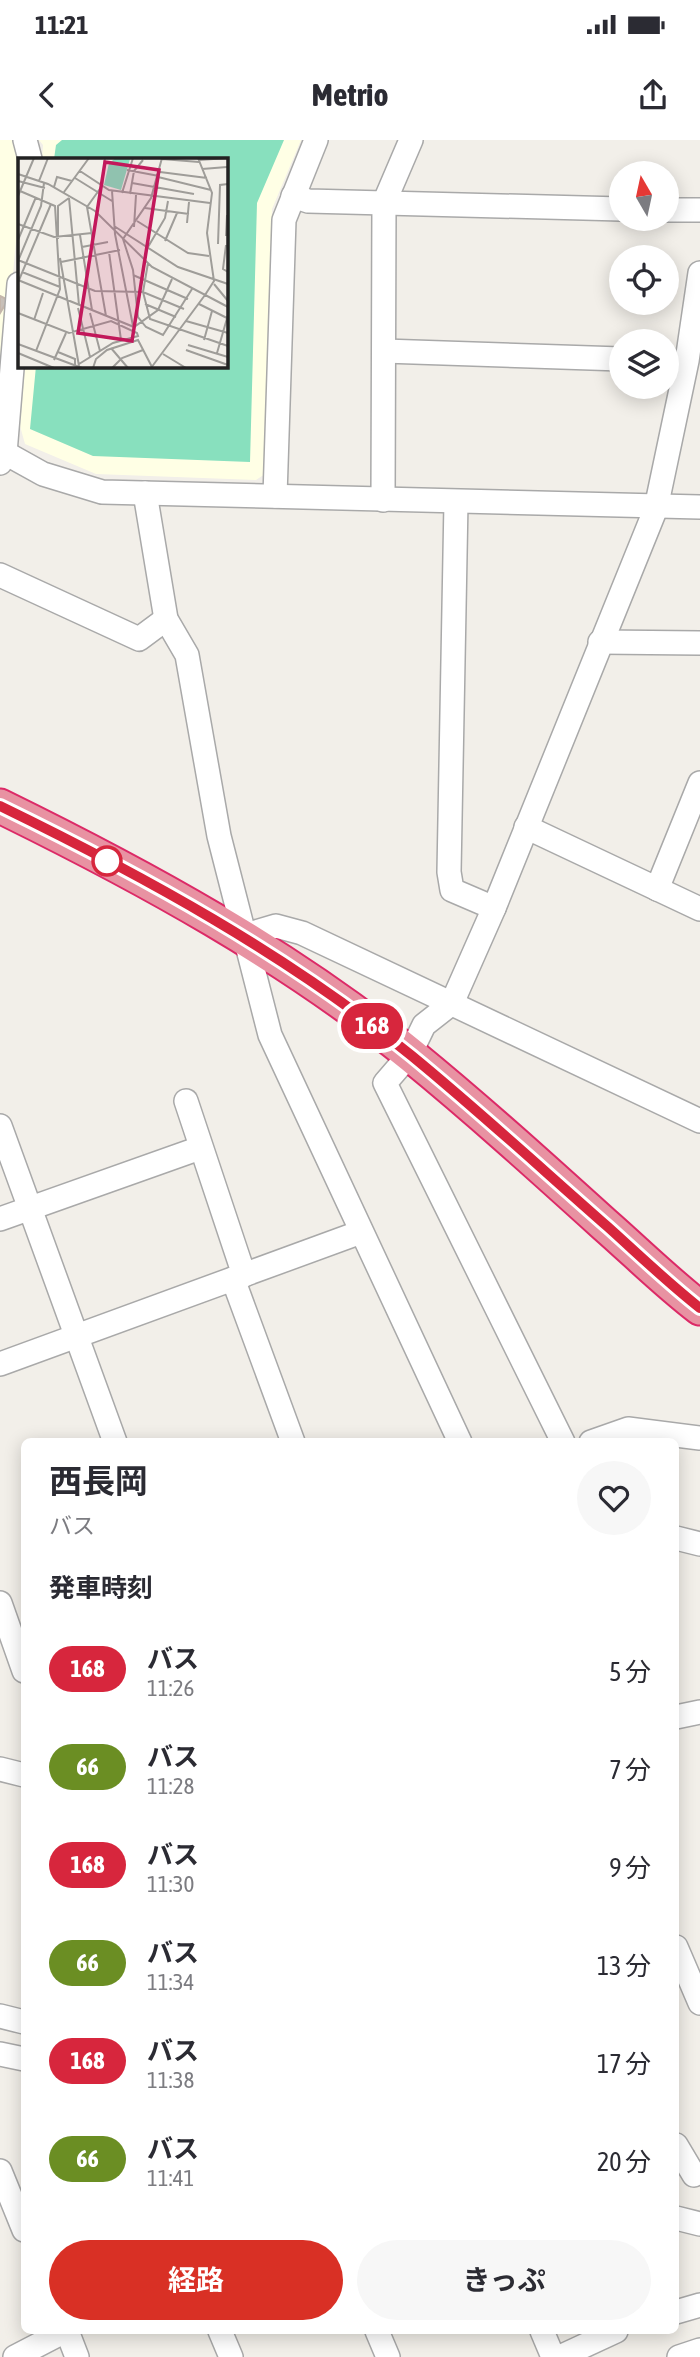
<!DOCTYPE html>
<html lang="ja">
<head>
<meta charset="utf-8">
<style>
	:root { --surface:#fff; --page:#f7f7f7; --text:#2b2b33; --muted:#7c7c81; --accent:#d93025 }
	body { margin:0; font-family:"Asap Condensed","Noto Sans JP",sans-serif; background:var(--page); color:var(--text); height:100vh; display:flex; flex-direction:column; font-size:26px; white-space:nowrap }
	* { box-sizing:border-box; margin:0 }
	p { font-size:23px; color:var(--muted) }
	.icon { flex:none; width:38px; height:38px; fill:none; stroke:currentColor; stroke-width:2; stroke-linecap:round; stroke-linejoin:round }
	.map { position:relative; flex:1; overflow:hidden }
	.drawer { position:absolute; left:21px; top:1298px; width:658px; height:896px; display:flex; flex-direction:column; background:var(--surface); border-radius:10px; box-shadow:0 4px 18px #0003 }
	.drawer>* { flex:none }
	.badge { padding:0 14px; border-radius:23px; font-size:24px; line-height:46px }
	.needle { width:46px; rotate:351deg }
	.fabs { position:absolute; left:609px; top:21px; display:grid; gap:14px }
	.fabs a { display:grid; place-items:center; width:70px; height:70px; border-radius:50%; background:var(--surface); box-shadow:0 4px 18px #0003; font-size:35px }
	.map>.badge { position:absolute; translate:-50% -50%; box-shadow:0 0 0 4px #fff }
	h2 { padding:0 28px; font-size:26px; line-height:63px }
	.round { display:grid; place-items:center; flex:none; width:74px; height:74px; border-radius:37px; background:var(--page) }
	.overview { display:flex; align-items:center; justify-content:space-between; height:119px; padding:0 28px }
	h1 { font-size:33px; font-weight:700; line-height:52px }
	.button { display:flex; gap:14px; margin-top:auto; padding:14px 28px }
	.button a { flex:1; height:80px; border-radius:42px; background:var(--accent); color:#fff; font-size:28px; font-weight:700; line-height:80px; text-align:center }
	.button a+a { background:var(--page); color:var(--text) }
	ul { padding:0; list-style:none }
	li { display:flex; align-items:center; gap:21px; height:98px; padding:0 28px }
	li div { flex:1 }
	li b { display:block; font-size:26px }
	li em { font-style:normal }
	li .badge { min-width:77px; font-weight:700; text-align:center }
	.status { display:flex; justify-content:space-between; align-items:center; height:49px; padding:0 35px; background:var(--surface); direction:ltr }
	.status svg { height:19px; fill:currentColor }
	header { display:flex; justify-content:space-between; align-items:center; height:91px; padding:0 28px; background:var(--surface); font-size:32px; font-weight:700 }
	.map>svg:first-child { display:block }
	.education { fill:#ffffe5 }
	.pitch { fill:#88e0be }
	.building { fill:#c7bfb8; stroke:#c4b6ab; stroke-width:2 }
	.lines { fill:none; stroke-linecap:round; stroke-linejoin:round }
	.minor-casing { stroke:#a9a9a9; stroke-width:26 }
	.highway-casing { stroke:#dc2a67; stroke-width:37 }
	.minor { stroke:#fff; stroke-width:23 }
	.highway { stroke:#e892a2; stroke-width:33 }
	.line-casing { stroke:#fff; stroke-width:16 }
	.line { stroke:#d7263d; stroke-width:10 }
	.stop-dot { fill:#fff; stroke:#d7263d; stroke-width:3.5 }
	.inset-road { fill:none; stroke:#9f9d99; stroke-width:2 }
	.view { fill:#c2185b; fill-opacity:0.15; stroke:#c2185b; stroke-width:3.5 }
	.inset-edge { fill:none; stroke:#222; stroke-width:3.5 }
</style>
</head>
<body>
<div class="status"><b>11:21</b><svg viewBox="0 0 49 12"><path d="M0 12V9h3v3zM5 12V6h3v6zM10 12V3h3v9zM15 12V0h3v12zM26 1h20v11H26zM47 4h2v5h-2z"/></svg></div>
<header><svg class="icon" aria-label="back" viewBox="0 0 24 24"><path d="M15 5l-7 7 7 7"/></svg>Metrio<svg class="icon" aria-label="share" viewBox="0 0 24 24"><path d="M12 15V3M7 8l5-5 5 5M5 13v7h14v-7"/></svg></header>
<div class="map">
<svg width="700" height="2217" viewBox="0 0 700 2217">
	<rect width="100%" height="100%" fill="#f2efe9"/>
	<g class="education">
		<path d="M0,0H13L19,9V68L0,275Z"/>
		<path d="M39,0H301L272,69L265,334L256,340L96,334L25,304L20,286L25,226H226V19H42L43,5Z"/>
	</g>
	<path class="pitch" d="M62,0H284L257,63L250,322L93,316L30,289L36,226H226V19H54L56,5Z"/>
	<path class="building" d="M0,156L8,160L0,173Z"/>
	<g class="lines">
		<defs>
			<g id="minor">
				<path d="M25,0L30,19"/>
				<path d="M293,56L308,61L621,69"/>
				<path d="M667,70H700"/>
				<path d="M384,211L621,219"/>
				<path d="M0,310L43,334L102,352L700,367"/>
				<path d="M0,323L5,313L19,144"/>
				<path d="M145,353L166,479L187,515L219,696L270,895L460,1302"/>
				<path d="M275,356L284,80L316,0"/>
				<path d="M383,360L384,63L411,0"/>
				<path d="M456,362L449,732L452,750L494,768"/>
				<path d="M0,435L139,499L166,479"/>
				<path d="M600,502L700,503"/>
				<path d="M526,687L700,769"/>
				<path d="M657,749L700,643"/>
				<path d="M242,796L276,786L302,793L700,981"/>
				<path d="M186,961L244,1135"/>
				<path d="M0,986L115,1302"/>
				<path d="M0,1079L200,1008"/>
				<path d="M233,1139L293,1302"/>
				<path d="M0,1224L361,1092"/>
				<path d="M563,1302L385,943L410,914L424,885L452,863L494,768L656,368L687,221L700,133"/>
				<path d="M591,1302L628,1289L700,1298"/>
				<path d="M676,1398L700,1404"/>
				<path d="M0,1463L24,1531"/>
				<path d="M676,1577L700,1572"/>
				<path d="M0,1629L24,1635"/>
				<path d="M676,1807L700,1863"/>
				<path d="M0,1876L24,1882"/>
				<path d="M0,1914L24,1919"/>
				<path d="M676,2005L694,2035"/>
				<path d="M0,2031L24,2090"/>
				<path d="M676,2078L700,2084"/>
				<path d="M676,2172L700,2165"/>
				<path d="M67,2191L77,2217"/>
				<path d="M220,2191L231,2217"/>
				<path d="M377,2191L388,2217"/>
				<path d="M542,2191L553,2217"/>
				<path d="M15,2217L65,2191"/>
				<path d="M560,2217L616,2191"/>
				<path d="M679,2217L700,2210"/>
			</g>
			<path id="highway" d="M0,666C143,736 288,815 412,916C478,970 541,1027 604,1084C636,1112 666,1142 700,1168"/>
		</defs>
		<use href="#minor" class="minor-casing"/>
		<use href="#highway" class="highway-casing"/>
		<use href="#minor" class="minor"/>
		<use href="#highway" class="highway"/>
	</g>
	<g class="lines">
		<defs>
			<path id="line" d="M0,666C144,736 288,815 412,916C479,971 543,1030 608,1087C638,1114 668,1143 700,1168"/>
		</defs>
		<use href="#line" class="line-casing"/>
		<use href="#line" class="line"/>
	</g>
	<circle class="stop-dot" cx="107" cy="721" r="14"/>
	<g transform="translate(18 18)">
		<rect width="210" height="210" fill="#f2efe9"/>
		<path d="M98,0L112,1L103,32L86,27L91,5Z" fill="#88e0be"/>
		<path class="inset-road" d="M87,0L84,28L69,49L88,158M144,0L133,40L105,81L115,112L120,159L128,169L145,177L174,131M180,0L194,35L189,75L196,123L187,137M144,1L181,4M181,2L210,0M184,11L209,9M109,12L141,18M62,13L91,32L192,45M142,14L189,20M0,16L30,26L77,53L134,109L210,149M140,19L193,32M57,20L94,43M0,23L27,30M21,23L30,0M114,25L176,36M36,29L39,19L54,23M2,33L37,48L42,131L18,193M94,33L97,76L115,168M46,34L71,0M104,35L115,0M112,36L116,13L125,2M0,38L16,0M51,40L61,147M127,50L171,56M119,63L170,95L191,98M169,65L171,44M0,66L36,79L74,75M96,68L160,109L210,126M116,69L118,37M62,77L74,152M208,78L209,57M40,81V48L51,40M0,82L18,39M147,83L159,55M200,86L202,27L210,26M208,87L205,111L210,114M64,89L90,84M130,89L147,60L150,43M91,94L103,182M42,100L61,208M0,102L77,133L125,134L166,151M0,103L23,48L26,25M43,104L102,92M130,105L125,134L132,161L210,188M4,114L42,129M115,117L170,141M0,122L116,169L140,152L154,121M1,122L33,46M196,126L210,143M127,146L158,159M181,146L209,160M60,150L72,199M0,155L51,175L93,163L119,175L120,178L95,185L61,206M72,155L82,193M16,162L25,135M168,163L210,175M186,182L194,153M0,186L64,210M170,187L210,199M93,190L110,210M168,192L210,207M40,194L57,201V208M0,195L36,210M199,195L210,157M145,196L168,210M36,202L48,175M75,210L78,201L89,192L120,182L134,209M94,210L104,200L125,192M133,210L187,137"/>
		<path class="view" d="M87,4L141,12L114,183L60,175Z"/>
		<rect width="210" height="210" class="inset-edge"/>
	</g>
</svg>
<div class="fabs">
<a><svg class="needle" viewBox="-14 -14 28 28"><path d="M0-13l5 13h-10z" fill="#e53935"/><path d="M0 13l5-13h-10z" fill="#7c7c81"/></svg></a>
<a><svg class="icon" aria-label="locate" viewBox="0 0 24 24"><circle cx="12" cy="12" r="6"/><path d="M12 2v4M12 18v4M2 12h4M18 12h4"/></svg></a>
<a><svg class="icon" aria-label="layers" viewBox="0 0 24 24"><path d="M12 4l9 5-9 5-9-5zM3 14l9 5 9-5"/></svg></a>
</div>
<b class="badge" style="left:372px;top:886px;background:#d7263d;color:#fff">168</b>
<section class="drawer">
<div class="overview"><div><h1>西長岡</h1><p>バス</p></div><a class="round"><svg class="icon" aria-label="heart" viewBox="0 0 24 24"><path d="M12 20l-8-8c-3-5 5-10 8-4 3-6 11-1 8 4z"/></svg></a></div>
<h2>発車時刻</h2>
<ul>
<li><span class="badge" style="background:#d7263d;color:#fff">168</span><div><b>バス</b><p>11:26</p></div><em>5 分</em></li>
<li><span class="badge" style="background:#6b8e23;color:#fff">66</span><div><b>バス</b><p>11:28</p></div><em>7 分</em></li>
<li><span class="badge" style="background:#d7263d;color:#fff">168</span><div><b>バス</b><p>11:30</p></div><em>9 分</em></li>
<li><span class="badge" style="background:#6b8e23;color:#fff">66</span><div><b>バス</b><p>11:34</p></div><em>13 分</em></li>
<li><span class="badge" style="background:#d7263d;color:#fff">168</span><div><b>バス</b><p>11:38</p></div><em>17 分</em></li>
<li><span class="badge" style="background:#6b8e23;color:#fff">66</span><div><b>バス</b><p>11:41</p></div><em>20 分</em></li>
</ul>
<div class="button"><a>経路</a><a>きっぷ</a></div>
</section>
</div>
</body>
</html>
